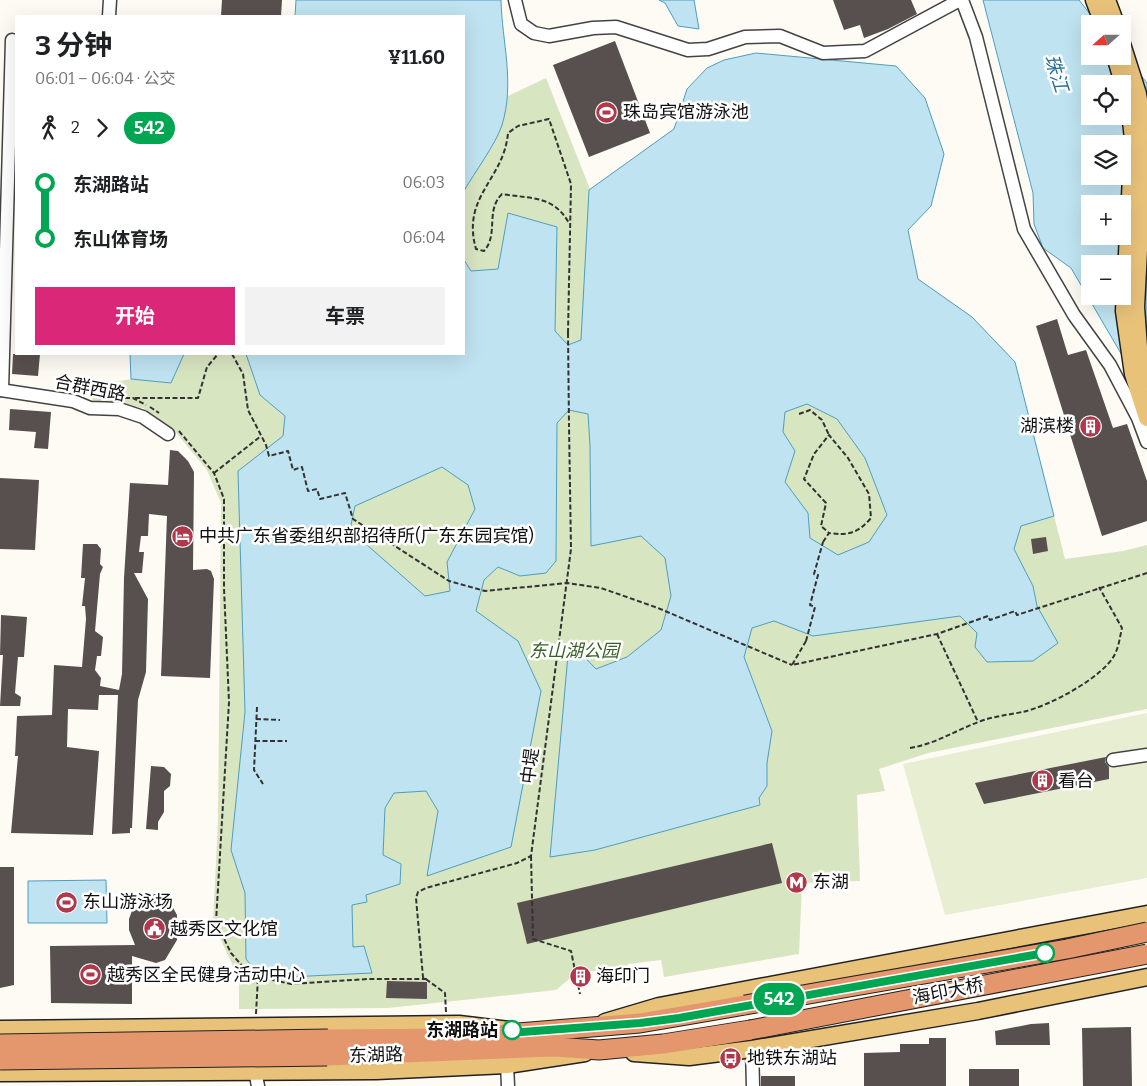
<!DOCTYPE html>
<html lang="zh">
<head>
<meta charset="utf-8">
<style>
	:root { --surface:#fff; --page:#f2f2f2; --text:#202124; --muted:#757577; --accent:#db2777 }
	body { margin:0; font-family:Bitter,"Noto Sans SC",serif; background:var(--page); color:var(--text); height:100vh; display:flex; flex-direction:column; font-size:19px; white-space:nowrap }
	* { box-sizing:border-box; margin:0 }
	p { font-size:16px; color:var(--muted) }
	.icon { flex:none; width:28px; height:28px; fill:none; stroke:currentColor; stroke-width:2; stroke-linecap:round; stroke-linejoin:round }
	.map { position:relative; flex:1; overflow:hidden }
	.panel { position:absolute; left:15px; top:15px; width:450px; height:340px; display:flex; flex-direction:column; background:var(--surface); border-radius:0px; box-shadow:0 5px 20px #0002 }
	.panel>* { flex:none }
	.badge { padding:0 10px; border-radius:16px; font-size:18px; line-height:32px }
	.needle { width:32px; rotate:249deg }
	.fabs { position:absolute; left:1081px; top:15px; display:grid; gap:10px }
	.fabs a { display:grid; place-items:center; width:50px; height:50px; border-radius:0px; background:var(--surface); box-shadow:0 5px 20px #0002; font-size:25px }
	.map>.badge { position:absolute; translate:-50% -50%; box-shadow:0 0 0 2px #fff }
	.legs { display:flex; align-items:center; gap:8px; height:55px; padding:0 20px; font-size:16px }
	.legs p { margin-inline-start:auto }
	.overview { display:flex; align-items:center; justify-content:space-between; height:85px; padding:0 20px }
	h1 { font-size:28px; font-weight:700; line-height:38px }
	.cta { display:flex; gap:10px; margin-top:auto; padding:10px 20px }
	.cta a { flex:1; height:58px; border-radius:0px; background:var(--accent); color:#fff; font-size:20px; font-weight:700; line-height:58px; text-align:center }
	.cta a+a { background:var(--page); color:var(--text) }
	ul { padding:0 20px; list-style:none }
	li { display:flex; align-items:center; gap:18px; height:55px; font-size:19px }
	li i { display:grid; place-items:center; width:8px; height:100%; margin:0 6px; background:currentColor }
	li i::after { content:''; width:12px; height:12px; margin:-6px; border:4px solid; border-radius:50%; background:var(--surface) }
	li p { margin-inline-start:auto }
	li:first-child i { background:linear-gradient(#0000 50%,currentColor 0) }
	li:last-child i { background:linear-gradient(currentColor 50%,#0000 0) }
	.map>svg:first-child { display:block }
	.green { fill:#d8e5c1 }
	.pitch { fill:#e7eed2 }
	.water { fill:#bfe3f0; stroke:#4e9ebe; fill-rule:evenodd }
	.building { fill:#58504e }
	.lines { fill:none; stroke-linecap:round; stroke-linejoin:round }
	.minor-casing { stroke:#434343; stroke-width:15 }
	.major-casing { stroke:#212121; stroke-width:19 }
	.highway-casing { stroke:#212121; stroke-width:21 }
	.path { stroke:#323232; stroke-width:2; stroke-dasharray:5 2.5; stroke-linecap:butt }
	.minor { stroke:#fff; stroke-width:12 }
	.major { stroke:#e9c27a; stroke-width:16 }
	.highway { stroke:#e4966d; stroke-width:19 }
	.highway-bridge-casing { stroke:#212121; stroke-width:21; stroke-linecap:butt }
	.path-bridge { stroke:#323232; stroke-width:2; stroke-dasharray:5 2.5; stroke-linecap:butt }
	.highway-bridge { stroke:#e4966d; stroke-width:19 }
	.line-1-casing { stroke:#fff; stroke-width:11 }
	.line-1 { stroke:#00a651; stroke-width:8 }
	.stop-1-dot { fill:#fff; stroke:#00a651; stroke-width:2.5 }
	.labels { text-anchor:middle; stroke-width:5; stroke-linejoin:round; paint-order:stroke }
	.poi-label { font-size:18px; fill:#101010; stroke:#fff; text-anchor:start }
	.street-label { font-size:18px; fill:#101010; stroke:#fff }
	.park-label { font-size:18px; font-style:italic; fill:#396127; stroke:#fff }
	.stop-label { font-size:18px; font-weight:bold; fill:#101010; stroke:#fff; text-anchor:end }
	.water-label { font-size:19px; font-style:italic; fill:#277095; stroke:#fff }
</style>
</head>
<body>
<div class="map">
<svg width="1147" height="1086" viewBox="0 0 1147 1086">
	<rect width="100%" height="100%" fill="#fefbf5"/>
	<path class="green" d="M546,78L590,189L674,129L687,89L925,98L944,154L931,206L908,230L918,279L972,317L1015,362L1065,559L1123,551L1147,545V709L928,753L879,769L885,791L857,795L860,881L802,883L799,954L664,977L661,960L628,964V980L600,983L596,971H579L556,990L388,1008L239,1009V979L213,923L218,821L221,503L207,470L173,429L143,408L92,404L93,386L131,379L130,354H464V113L508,96Z"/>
	<path class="pitch" d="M1147,713V878L945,915L903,764Z"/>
	<g class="water">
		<path d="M296,0H501C502,42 515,83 502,125C496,144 474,173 464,191V16H295Z"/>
		<path d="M659,0H694L699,29L678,26L665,3Z"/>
		<path d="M983,0H1079L1098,24H1090V56H1122L1123,53L1147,83V398L1071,268L1043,248L1034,224L1033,193ZM1090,84H1122V116H1090ZM1090,144H1122V176H1090ZM1090,204H1122V236H1090ZM1090,264H1122V296H1090Z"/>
		<path d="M756,53L896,66L925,98L944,154L931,206L908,230L918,279L972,317L1015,362L1054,516L1021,526L1014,549L1033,586L1037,606L1058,643L1033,661L987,662L975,647L977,633L960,616L813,636L774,621L752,628L744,657L772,731L767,763V786L759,798L760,805L595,850L550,857L568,655L574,646L596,669L627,657L661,630L671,596L665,558L641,536L591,546L590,445L588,414L569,410L557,423L556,561L546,573L520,576L498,567L484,580L476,611L518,641L541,691L511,847L427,876L438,811L426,791L394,793L385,808L383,855L401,864L400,884L366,895L367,902L352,905L353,947L364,946L372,973L289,977L254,969L246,959L245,893L231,850L245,712L238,471L283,436L285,416L260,395L246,354H464V260L471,271L498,269L508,213L557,227L555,331L568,345L581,340L589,190L674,129L687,89L707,68L724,60ZM807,404L837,419L865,458L887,515L869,542L838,555L810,538L808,513L785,482L795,451L783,432L785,412ZM442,467L468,485L475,509L447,562L450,591L425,596L350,530L355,506Z"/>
		<path d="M130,354H184L171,383L131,379Z"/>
		<path d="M106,880L107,923H28V881Z"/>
	</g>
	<g class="building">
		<path d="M222,0H282L281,16H221Z"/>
		<path d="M833,0H911L917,14L888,29L864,38L860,25L844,30Z"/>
		<path d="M615,41L650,133L589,157L553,65Z"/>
		<path d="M1057,319L1068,355L1086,350L1113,428L1127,424L1147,481V521L1102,536L1036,326Z"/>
		<path d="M13,354H40L38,376L12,374Z"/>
		<path d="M10,409L51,412L48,449L34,448L36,432L9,430Z"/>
		<path d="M170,450L178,451L188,461L194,472L193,570L207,569L211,571L214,579L210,678L161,676L167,516L149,514L148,536H141L139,552H144L142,573H134L148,599L146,672L138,700L137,721L132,828H130V833L112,834L118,695H99L98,710L68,709L67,747L99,751L93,835L11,833L18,756H15L17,716L52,715L54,665L82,667L86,619L85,606H82L85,578H81L83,544H97L101,549L100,564L103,567L100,574L95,631L103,637L101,656H97L95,670L101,678L100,686L119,690L122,674L124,578L130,483L168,485Z"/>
		<path d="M0,478L39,480L35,550L0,549Z"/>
		<path d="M1046,537L1048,551L1033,554L1031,539Z"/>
		<path d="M1,615L27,617L24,657H18L15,693L21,697L20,706H0L3,655H0Z"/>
		<path d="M1106,757L1105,762L1109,767V779L984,804L975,783Z"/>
		<path d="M151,766L164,767L171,774L170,786L164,791V812L158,822V830L146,829Z"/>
		<path d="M772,843L782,883L527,944L517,903Z"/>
		<path d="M0,867H14V985L0,988Z"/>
		<path d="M149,893L164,896L171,904L177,915V940L165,960L156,963L132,956V1004L51,1003L50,946L135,945L129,930V919L133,908Z"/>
		<path d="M387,981L427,982V999L386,998Z"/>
		<path d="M1049,1023L1050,1045H996L995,1031L1031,1024Z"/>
		<path d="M1131,1027L1132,1086H1083L1082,1028Z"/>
		<path d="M929,1038H946V1086H864V1053L900,1052V1044H929Z"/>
		<rect x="969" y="1069" width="50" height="17"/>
		<rect x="761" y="1076" width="34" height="10"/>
	</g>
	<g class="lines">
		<defs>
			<g id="minor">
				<path d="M515,0L521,24L534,33L549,36L593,28L616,27L688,50L708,49L745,37L780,36L823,53L865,51L960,0"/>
				<path d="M962,0L976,37L1024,229L1074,315L1110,365L1138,418L1147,442"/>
				<path d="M109,16L110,0"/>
				<path d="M0,390L73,401L90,408L119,409L143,417L168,434"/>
				<path d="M2,390L12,40"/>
				<path d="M1113,760L1147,755"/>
				<path d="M752,1049L753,1086"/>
				<path d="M507,1065L508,1086"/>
				<path d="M255,1071L258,1086"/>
			</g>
			<g id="major">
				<path d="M1094,0L1103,24"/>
				<path d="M1107,0L1116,24"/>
				<path d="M1122,44L1138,94L1145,136L1136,307L1139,347L1147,383"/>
				<path d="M1115,56L1129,103L1133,139L1124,311L1133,374L1147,418"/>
				<path d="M605,1022L659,1006L1147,914"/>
				<path d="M0,1029L459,1024L510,1030"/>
				<path d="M634,1053L689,1057L752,1049L978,1011L1147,977"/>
				<path d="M0,1073L376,1071L507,1065L585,1053"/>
			</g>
			<g id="highway">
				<path d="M328,1039L458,1038L640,1023L745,1005"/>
				<path d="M327,1056L554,1047L599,1050L663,1044L750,1030"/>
			</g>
		</defs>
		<use href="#minor" class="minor-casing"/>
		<use href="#major" class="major-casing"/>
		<use href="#highway" class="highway-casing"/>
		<g class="path">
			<path d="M568,333L571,184L549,119L518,126L508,133C504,180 461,196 476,249L484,251C499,234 485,211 502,194C531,199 553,195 569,223"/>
			<path d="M232,354L243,374L248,410L266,445L269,456L288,451L293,470L302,467L308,491L317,489L320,499L345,493L353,519L449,581L485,591L567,583L601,588L658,608L792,665"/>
			<path d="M125,398H133L146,405"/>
			<path d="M135,398H198L207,367L218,354"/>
			<path d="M150,407L159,413"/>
			<path d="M799,414L810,410L822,420L829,435"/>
			<path d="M179,431L214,473L224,499V588L229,702L216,922L231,953L250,975L291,984L368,979H427"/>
			<path d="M214,473L261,436"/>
			<path d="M823,542L829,533C848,536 858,533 871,518L869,494L848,458L829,435L814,454L804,479L826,503L821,526L829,533"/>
			<path d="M937,634L978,722"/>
			<path d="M806,641L792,665L937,634L988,616L990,620L1015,611L1017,615L1147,573"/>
			<path d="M257,707L254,770L263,784"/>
			<path d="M256,719L280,720"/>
			<path d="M255,741H287"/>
			<path d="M910,748C938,743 956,730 981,721C995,716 1008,715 1022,712C1048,707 1104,677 1115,654C1119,646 1120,636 1122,628L1099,587"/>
			<path d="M531,856L533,939L571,951L580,994"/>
			<path d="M446,1012L445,993L423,977L416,898L418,892L426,888L517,863L531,856L571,549L569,425"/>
			<path d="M256,1014L258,977"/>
		</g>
		<use href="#minor" class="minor"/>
		<use href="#major" class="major"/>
		<use href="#highway" class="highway"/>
		<defs>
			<g id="highway-bridge">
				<path d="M745,1005L1067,949L1147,932"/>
				<path d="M750,1030L1147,954"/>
				<path d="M0,1044L328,1039"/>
				<path d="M0,1060L327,1056"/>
			</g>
		</defs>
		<use href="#highway-bridge" class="highway-bridge-casing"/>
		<g class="path-bridge">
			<path d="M568,333L569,425"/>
			<path d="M806,641L815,607L810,605L818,575L814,574L823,542"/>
		</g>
		<use href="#highway-bridge" class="highway-bridge"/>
	</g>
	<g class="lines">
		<defs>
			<path id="line-1" d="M512,1030L522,1032L640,1023L679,1018L1045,953"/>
		</defs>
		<use href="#line-1" class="line-1-casing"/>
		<use href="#line-1" class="line-1"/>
	</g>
	<defs>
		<symbol id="stadium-disc" viewBox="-11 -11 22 22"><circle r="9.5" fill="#b1374a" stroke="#fff"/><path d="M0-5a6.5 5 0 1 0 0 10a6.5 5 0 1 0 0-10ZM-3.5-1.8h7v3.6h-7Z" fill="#fff"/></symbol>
		<symbol id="building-disc" viewBox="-11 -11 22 22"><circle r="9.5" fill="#b1374a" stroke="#fff"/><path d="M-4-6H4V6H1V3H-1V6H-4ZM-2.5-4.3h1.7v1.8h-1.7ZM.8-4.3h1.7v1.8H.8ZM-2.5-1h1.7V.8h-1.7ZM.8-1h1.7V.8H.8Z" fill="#fff"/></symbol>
		<symbol id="hotel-disc" viewBox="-11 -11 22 22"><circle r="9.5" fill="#b1374a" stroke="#fff"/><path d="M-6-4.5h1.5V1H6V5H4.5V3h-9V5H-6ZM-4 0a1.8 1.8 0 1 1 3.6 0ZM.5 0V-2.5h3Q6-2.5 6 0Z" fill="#fff"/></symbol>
		<symbol id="metro-disc" viewBox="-11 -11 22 22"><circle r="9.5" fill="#b1374a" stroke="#fff"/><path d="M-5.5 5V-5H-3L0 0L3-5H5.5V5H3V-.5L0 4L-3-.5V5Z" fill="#fff"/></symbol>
		<symbol id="civic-disc" viewBox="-11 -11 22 22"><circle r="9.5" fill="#b1374a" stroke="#fff"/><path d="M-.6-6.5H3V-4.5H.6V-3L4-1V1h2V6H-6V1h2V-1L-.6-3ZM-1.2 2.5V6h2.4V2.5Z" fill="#fff"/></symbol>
		<symbol id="bus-disc" viewBox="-11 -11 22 22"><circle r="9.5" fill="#b1374a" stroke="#fff"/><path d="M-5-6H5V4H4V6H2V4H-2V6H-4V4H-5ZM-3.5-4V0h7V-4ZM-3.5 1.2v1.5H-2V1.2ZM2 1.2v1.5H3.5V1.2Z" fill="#fff"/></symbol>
	</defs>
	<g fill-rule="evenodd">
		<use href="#stadium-disc" x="594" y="100" width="25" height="25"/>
		<use href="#building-disc" x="1078" y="414" width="25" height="25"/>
		<use href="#hotel-disc" x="170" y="524" width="25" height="25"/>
		<use href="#building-disc" x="1030" y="768" width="25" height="25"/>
		<use href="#metro-disc" x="784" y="870" width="25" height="25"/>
		<use href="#stadium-disc" x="54" y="890" width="25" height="25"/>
		<use href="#civic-disc" x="142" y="916" width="25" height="25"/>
		<use href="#stadium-disc" x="78" y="962" width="25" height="25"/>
		<use href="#building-disc" x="568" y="964" width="25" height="25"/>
		<use href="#bus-disc" x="718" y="1046" width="25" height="25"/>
	</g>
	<g class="stop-1-dot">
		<circle cx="1045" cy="953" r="9"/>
		<circle cx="512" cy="1030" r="9"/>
	</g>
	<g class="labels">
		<g class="poi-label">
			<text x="623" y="118">珠岛宾馆游泳池</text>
			<text x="1074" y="432" text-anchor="end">湖滨楼</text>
			<text x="199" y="542">中共广东省委组织部招待所(广东东园宾馆)</text>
			<text x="1058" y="787">看台</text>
			<text x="813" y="888">东湖</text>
			<text x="83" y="908">东山游泳场</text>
			<text x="170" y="935">越秀区文化馆</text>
			<text x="107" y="981">越秀区全民健身活动中心</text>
			<text x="596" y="982">海印门</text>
			<text x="747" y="1064">地铁东湖站</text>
		</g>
		<g class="street-label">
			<text transform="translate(90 388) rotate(11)" y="6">合群西路</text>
			<text transform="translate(530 766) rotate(-83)" y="6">中堤</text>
			<text transform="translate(948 991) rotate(-11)" y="6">海印大桥</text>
			<text transform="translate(376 1055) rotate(-2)" y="6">东湖路</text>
		</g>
		<g class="park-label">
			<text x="574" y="657">东山湖公园</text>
		</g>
		<g class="stop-label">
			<text x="498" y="1036">东湖路站</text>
		</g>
		<g class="water-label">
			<text transform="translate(1057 73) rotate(72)" y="7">珠江</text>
		</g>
	</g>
</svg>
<div class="fabs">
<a><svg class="needle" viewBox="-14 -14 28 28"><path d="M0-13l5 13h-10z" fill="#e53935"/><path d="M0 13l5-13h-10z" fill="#757577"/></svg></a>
<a><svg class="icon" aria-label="locate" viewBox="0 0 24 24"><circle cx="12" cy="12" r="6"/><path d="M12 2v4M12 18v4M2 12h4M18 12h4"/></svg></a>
<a><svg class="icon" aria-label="layers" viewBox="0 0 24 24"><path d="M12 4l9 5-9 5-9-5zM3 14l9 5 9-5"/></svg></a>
<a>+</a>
<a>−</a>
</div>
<b class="badge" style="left:779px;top:999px;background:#00a651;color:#fff">542</b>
<section class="panel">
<div class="overview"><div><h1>3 分钟</h1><p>06:01 – 06:04 · 公交</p></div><b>¥11.60</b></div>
<div class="legs"><svg class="icon" aria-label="walk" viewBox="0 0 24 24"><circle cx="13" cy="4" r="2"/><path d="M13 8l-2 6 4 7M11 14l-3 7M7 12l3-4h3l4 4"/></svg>2<svg class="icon" aria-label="forward" viewBox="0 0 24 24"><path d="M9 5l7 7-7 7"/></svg><b class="badge" style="background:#00a651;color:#fff">542</b></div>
<ul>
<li><i style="color:#00a651"></i><b>东湖路站</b><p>06:03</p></li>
<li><i style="color:#00a651"></i><b>东山体育场</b><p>06:04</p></li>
</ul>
<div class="cta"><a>开始</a><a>车票</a></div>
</section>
</div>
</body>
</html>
